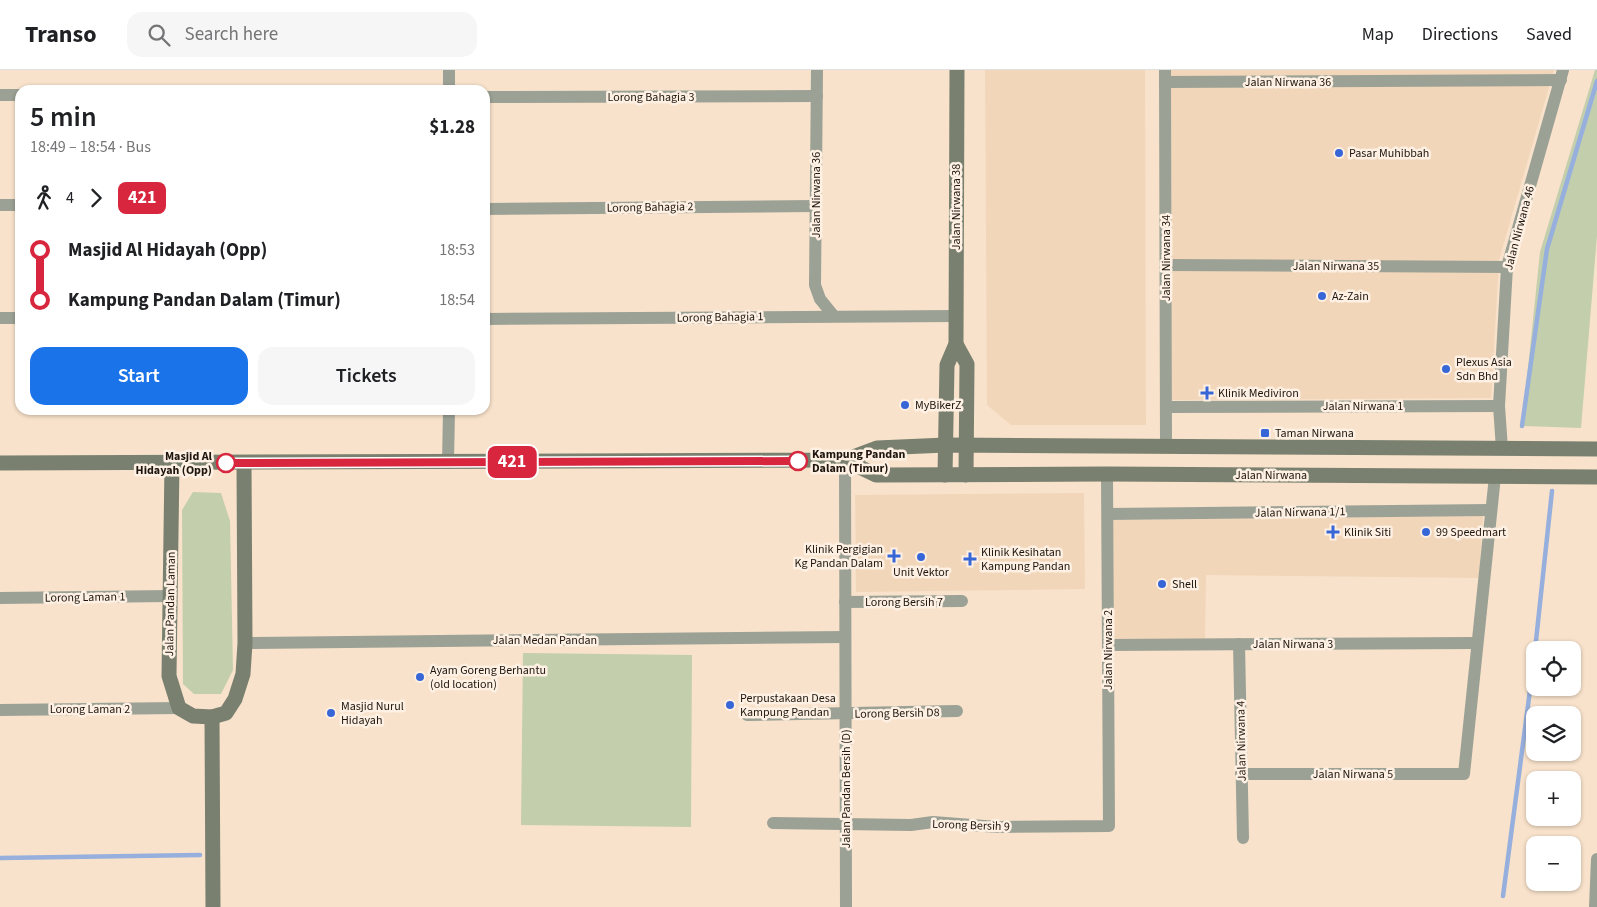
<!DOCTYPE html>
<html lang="en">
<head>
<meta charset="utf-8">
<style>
	:root { --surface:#fff; --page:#f6f6f6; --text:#202124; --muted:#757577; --line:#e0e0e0; --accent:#1a73e8 }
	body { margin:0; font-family:"Source Sans 3",sans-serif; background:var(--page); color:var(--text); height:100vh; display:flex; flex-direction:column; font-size:19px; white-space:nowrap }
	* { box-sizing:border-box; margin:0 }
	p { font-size:16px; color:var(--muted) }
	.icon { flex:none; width:28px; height:28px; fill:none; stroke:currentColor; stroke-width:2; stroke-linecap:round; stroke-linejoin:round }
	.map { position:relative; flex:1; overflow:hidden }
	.side { position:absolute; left:15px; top:15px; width:475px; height:330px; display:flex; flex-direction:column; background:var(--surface); border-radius:15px; box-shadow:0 1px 4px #0004 }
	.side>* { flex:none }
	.badge { padding:0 10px; border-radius:8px; font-size:18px; line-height:32px }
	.tools { position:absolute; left:1526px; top:571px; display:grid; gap:10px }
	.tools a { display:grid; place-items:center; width:55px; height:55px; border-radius:10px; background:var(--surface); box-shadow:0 1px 4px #0004; font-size:25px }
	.map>.badge { position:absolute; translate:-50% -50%; box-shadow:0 0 0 2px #fff }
	.legs { display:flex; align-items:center; gap:8px; height:55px; padding:0 15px; font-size:16px }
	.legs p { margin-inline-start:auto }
	.summary { display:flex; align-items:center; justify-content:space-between; height:85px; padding:0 15px }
	h1 { font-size:28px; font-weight:600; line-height:38px }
	.action { display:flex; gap:10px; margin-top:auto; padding:10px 15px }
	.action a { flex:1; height:58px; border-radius:15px; background:var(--accent); color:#fff; font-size:20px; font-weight:600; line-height:58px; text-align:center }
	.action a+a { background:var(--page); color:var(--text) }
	ul { padding:0 15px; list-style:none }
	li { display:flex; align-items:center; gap:18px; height:50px; font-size:19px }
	li i { display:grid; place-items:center; width:8px; height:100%; margin:0 6px; background:currentColor }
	li i::after { content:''; width:12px; height:12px; margin:-6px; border:4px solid; border-radius:50%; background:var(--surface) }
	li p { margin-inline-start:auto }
	li:first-child i { background:linear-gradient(#0000 50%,currentColor 0) }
	li:last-child i { background:linear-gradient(currentColor 50%,#0000 0) }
	header { display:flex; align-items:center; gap:30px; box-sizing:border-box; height:70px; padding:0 25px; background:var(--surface); border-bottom:1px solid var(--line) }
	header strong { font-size:24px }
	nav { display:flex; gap:28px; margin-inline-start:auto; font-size:18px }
	.search { width:350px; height:45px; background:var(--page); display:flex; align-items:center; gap:12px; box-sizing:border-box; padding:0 18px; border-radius:15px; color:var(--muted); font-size:19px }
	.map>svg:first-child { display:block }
	.built { fill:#f1d6ba }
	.green { fill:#c3cfac }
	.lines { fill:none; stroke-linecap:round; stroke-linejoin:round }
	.stream { stroke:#96afdd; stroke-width:4.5 }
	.street { stroke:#9ca195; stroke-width:12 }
	.secondary { stroke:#79806f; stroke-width:15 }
	.line-1-casing { stroke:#fff; stroke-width:11 }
	.line-1 { stroke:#d7263d; stroke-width:8 }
	.poi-dot { fill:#3766d6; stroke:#fef0e3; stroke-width:2 }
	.stop-1-dot { fill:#fff; stroke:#d7263d; stroke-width:2.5 }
	.labels { text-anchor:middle; stroke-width:5; stroke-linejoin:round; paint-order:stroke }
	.street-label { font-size:12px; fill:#1e160e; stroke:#fef0e3 }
	.poi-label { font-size:12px; fill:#1e160e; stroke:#fef0e3; text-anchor:start }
	.stop-label { font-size:12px; font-weight:bold; fill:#1e160e; stroke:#fef0e3; text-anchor:start }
</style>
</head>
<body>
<header>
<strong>Transo</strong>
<div class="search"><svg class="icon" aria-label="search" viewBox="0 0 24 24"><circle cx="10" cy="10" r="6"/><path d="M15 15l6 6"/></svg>Search here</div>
<nav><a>Map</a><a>Directions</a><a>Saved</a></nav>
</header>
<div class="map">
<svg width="1597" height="837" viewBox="0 0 1597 837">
	<rect width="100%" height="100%" fill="#f8e2cb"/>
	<g class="built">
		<path d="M985,0H1145L1146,355H1011L987,335Z"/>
		<path d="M1171,0H1554L1499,190L1491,328L1172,330Z"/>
		<path d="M1084,423L1085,519L856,522L855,425Z"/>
		<path d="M1483,446L1479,508L1206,505L1205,569L1114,570L1113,450Z"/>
	</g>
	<g class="green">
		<path d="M1595,0H1597V166L1581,358L1522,356L1540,182Z"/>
		<path d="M193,422L221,423L230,451L233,600L221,624H194L183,614L182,440Z"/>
		<path d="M523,583L692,585L691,757L521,755Z"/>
	</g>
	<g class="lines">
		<g class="stream">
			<path d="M1522,356L1547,179L1597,11"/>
			<path d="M1535,580L1552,421"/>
			<path d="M0,788L200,785"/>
			<path d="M1503,826L1535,582"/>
		</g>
		<g class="street">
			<path d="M449,0V20"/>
			<path d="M817,0L815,215L820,229L833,245"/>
			<path d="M1165,0L1166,377"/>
			<path d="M1165,12L1561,10"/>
			<path d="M0,25H20"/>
			<path d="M485,27L817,26"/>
			<path d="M0,135H20"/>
			<path d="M485,139L816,136"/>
			<path d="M1166,195L1507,197"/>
			<path d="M0,248H20"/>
			<path d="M485,249L956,246"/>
			<path d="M1166,337L1499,336"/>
			<path d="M1502,379L1499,336L1507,197L1563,0"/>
			<path d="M845,390L846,837"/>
			<path d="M448,393L449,340"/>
			<path d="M1108,444L1491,440"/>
			<path d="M0,528L170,526"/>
			<path d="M845,532L962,531"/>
			<path d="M245,573L845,567"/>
			<path d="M1239,574L1243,768"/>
			<path d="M1108,575L1477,573"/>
			<path d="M0,640L179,638"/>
			<path d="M747,645L957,641"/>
			<path d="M1241,704H1464L1495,406"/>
			<path d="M773,753L911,755L933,752L997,757L1109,756L1107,404"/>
			<path d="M1595,837L1597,789"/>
		</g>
		<g class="secondary">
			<path d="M956,274L967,294L966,405"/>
			<path d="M845,390L876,405L1107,404L1597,407"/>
			<path d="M0,393L845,390L877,378L946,375L1597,379"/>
			<path d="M172,393L169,606L179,638L193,646L212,647L226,643L235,629L243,604L245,573L244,393"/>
			<path d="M945,405L947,295L956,274L957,0"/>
			<path d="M212,647L213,837"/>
		</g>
	</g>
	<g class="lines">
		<defs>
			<path id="line-1" d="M226,393L798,391"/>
		</defs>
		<use href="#line-1" class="line-1-casing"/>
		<use href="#line-1" class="line-1"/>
	</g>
	<g class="poi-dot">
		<circle cx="1339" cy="83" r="5"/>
		<circle cx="1322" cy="226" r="5"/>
		<circle cx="1446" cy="299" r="5"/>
		<path d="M1204.5 315.5h5v5h5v5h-5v5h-5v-5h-5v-5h5z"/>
		<circle cx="905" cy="335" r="5"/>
		<rect x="1260" y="358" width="10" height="10" rx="2.5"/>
		<path d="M1330.5 454.5h5v5h5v5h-5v5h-5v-5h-5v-5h5z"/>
		<circle cx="1426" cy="462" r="5"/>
		<path d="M891.5 478.5h5v5h5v5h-5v5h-5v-5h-5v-5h5z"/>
		<circle cx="921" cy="487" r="5"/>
		<path d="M967.5 481.5h5v5h5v5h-5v5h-5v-5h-5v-5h5z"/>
		<circle cx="1162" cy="514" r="5"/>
		<circle cx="420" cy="607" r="5"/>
		<circle cx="730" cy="635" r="5"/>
		<circle cx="331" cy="643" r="5"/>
	</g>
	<g class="stop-1-dot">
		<circle cx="798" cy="391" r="9"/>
		<circle cx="226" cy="393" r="9"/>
	</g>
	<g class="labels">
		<g class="street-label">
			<text x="1288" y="16">Jalan Nirwana 36</text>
			<text x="651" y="31">Lorong Bahagia 3</text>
			<text transform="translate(816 125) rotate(-90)" y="4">Jalan Nirwana 36</text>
			<text transform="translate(650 137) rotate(-1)" y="4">Lorong Bahagia 2</text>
			<text transform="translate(956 137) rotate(-90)" y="4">Jalan Nirwana 38</text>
			<text transform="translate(1519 158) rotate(-75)" y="4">Jalan Nirwana 46</text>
			<text transform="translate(1166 188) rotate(-90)" y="4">Jalan Nirwana 34</text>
			<text x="1336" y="200">Jalan Nirwana 35</text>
			<text transform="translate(720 247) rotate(-1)" y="4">Lorong Bahagia 1</text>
			<text x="1363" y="340">Jalan Nirwana 1</text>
			<text x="1271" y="409">Jalan Nirwana</text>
			<text transform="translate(1300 442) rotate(-1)" y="4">Jalan Nirwana 1/1</text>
			<text transform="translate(85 527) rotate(-1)" y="4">Lorong Laman 1</text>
			<text x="904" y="536">Lorong Bersih 7</text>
			<text transform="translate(170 534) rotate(-89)" y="4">Jalan Pandan Laman</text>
			<text x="545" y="574">Jalan Medan Pandan</text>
			<text x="1293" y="578">Jalan Nirwana 3</text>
			<text transform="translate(1108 580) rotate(-90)" y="4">Jalan Nirwana 2</text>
			<text x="90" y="643">Lorong Laman 2</text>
			<text transform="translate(897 643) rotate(-1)" y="4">Lorong Bersih D8</text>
			<text transform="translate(1241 671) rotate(-91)" y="4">Jalan Nirwana 4</text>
			<text x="1353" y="708">Jalan Nirwana 5</text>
			<text transform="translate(846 719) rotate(-90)" y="4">Jalan Pandan Bersih (D)</text>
			<text transform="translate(971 755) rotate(2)" y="4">Lorong Bersih 9</text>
		</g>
		<g class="poi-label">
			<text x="1349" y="87">Pasar Muhibbah</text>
			<text x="1332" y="230">Az-Zain</text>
			<text x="1456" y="296">Plexus Asia<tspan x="1456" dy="14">Sdn Bhd</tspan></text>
			<text x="1218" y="327">Klinik Mediviron</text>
			<text x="915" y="339">MyBikerZ</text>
			<text x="1275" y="367">Taman Nirwana</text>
			<text x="1344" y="466">Klinik Siti</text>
			<text x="1436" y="466">99 Speedmart</text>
			<text x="883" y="483" text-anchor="end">Klinik Pergigian<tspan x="883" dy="14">Kg Pandan Dalam</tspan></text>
			<text x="981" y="486">Klinik Kesihatan<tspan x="981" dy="14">Kampung Pandan</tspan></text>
			<text x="921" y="506" text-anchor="middle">Unit Vektor</text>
			<text x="1172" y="518">Shell</text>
			<text x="430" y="604">Ayam Goreng Berhantu<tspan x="430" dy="14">(old location)</tspan></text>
			<text x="740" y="632">Perpustakaan Desa<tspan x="740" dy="14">Kampung Pandan</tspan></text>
			<text x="341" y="640">Masjid Nurul<tspan x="341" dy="14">Hidayah</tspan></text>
		</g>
		<g class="stop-label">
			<text x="812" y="388">Kampung Pandan<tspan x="812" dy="14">Dalam (Timur)</tspan></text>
			<text x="212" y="390" text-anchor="end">Masjid Al<tspan x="212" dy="14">Hidayah (Opp)</tspan></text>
		</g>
	</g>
</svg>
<div class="tools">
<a><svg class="icon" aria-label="locate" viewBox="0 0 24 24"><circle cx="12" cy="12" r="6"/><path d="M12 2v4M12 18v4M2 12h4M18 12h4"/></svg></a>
<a><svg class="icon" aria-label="layers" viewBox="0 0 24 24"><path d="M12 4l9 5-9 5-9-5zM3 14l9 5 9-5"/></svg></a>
<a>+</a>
<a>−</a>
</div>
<b class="badge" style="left:512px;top:392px;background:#d7263d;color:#fff">421</b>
<section class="side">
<div class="summary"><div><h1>5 min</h1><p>18:49 – 18:54 · Bus</p></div><b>$1.28</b></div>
<div class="legs"><svg class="icon" aria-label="walk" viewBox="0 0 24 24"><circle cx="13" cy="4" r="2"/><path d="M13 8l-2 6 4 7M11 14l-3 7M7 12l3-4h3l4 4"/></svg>4<svg class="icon" aria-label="forward" viewBox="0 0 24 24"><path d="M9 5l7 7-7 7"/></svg><b class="badge" style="background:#d7263d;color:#fff">421</b></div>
<ul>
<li><i style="color:#d7263d"></i><b>Masjid Al Hidayah (Opp)</b><p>18:53</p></li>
<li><i style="color:#d7263d"></i><b>Kampung Pandan Dalam (Timur)</b><p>18:54</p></li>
</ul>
<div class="action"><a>Start</a><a>Tickets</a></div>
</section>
</div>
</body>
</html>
